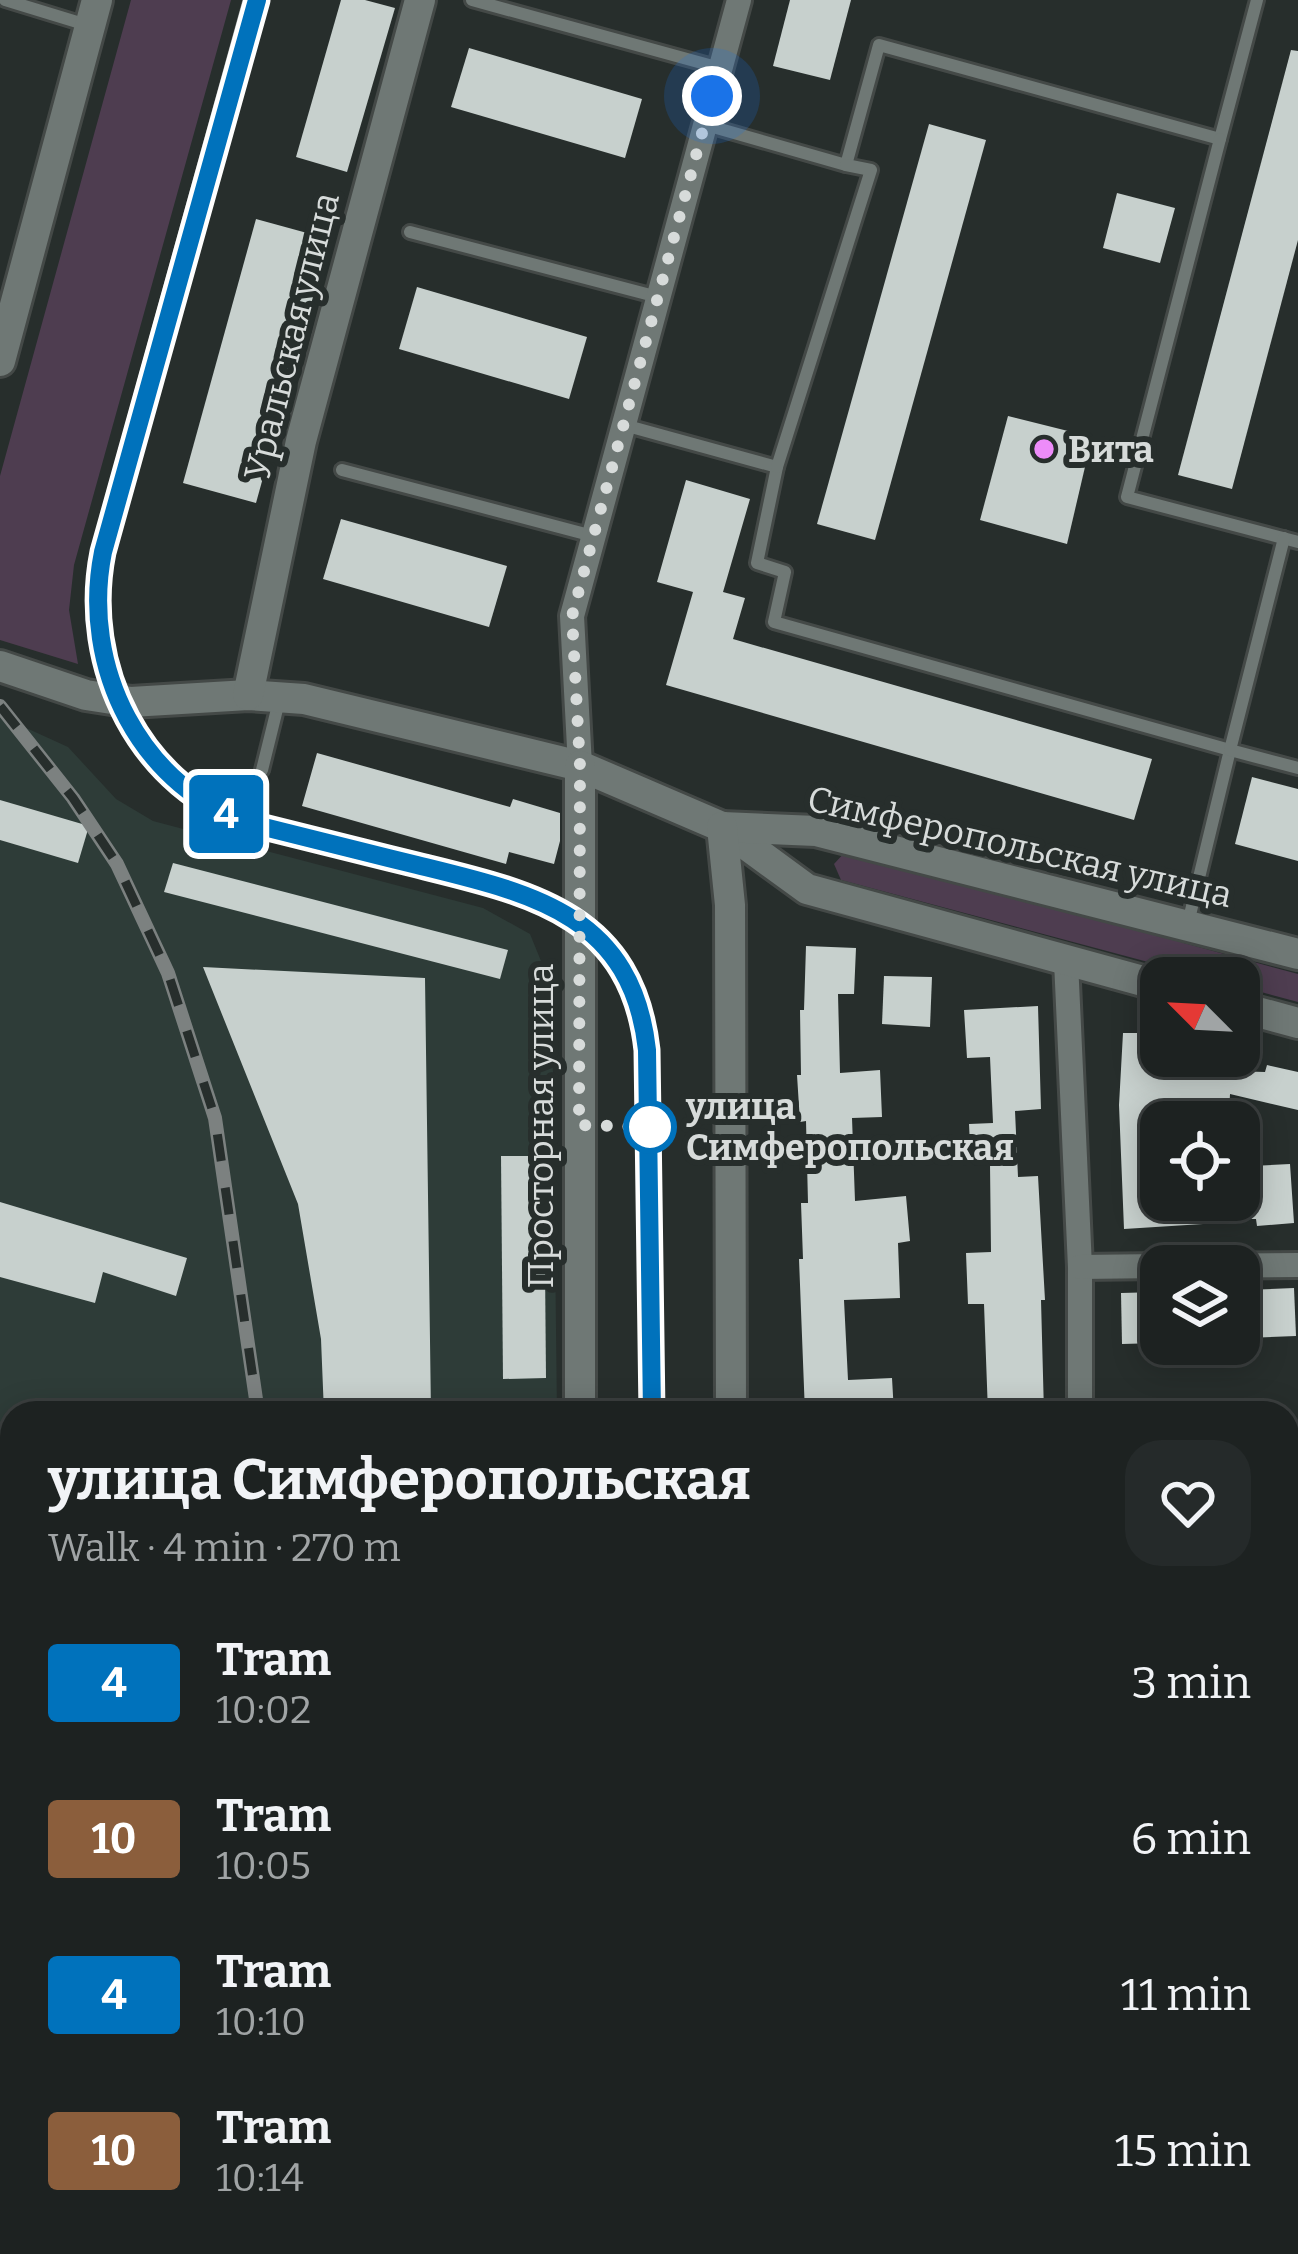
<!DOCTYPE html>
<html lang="en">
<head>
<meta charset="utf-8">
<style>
	:root { --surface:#1d2221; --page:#252a2a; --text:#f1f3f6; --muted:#a0a4a5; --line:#3b3f3f }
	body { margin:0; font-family:Bitter,serif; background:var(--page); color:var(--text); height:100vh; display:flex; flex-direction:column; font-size:45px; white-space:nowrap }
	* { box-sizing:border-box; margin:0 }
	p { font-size:39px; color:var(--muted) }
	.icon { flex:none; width:66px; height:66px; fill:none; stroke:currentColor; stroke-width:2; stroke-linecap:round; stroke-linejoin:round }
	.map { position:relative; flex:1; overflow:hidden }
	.side { position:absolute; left:0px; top:1401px; width:1299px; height:855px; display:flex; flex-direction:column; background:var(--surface); border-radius:36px 36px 0 0; box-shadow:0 6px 30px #0003,0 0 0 3px var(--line) }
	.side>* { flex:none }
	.badge { padding:0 24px; border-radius:9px; font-size:42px; line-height:78px }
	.needle { width:78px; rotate:294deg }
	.fabs { position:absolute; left:1140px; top:957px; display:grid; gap:24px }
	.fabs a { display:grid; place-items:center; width:120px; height:120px; border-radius:24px; background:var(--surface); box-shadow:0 6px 30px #0003,0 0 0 3px var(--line); font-size:60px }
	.you { position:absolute; width:60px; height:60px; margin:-30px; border:9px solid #fff; border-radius:50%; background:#1a73e8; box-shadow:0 0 0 18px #1a73e833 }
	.map>.badge { position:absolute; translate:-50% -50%; box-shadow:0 0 0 6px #fff }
	.round { display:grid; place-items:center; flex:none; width:126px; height:126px; border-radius:36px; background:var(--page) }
	.head { display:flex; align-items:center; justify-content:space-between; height:204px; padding:0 48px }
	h1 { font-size:57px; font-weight:700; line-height:90px }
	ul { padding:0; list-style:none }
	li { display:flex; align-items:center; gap:36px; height:156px; padding:0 48px }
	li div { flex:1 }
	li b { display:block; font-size:45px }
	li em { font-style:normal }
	li .badge { min-width:132px; font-weight:700; text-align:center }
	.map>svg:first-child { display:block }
	.built { fill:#2e3c38 }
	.green { fill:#4e3d50 }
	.building { fill:#c7d0cd }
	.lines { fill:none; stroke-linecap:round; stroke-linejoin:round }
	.service-casing { stroke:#444947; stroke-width:18 }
	.minor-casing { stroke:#444947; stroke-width:30 }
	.tertiary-casing { stroke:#444947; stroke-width:36 }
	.secondary-casing { stroke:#444947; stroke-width:36 }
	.service { stroke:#6f7875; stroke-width:12 }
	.minor { stroke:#6f7875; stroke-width:24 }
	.tertiary { stroke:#6f7875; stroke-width:30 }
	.secondary { stroke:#6f7875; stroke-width:30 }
	.tram { stroke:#7c8180; stroke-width:3 }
	.rail-casing { stroke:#7c8180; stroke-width:14 }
	.rail { stroke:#272e2c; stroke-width:9; stroke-dasharray:27; stroke-linecap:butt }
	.line-casing { stroke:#fff; stroke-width:27 }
	.line { stroke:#0072bc; stroke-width:18 }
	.walk { stroke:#d7dbda; stroke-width:12; stroke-dasharray:0 21.6 }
	.poi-dot { fill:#ed8cf9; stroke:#272e2c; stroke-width:4.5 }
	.stop-dot { fill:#fff; stroke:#0072bc; stroke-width:6 }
	.labels { text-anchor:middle; stroke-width:12; stroke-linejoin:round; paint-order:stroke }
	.street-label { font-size:36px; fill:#d7dbda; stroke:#272e2c }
	.poi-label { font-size:36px; font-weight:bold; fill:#d7dbda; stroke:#272e2c; text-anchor:start }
	.stop-label { font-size:36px; font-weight:bold; fill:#d7dbda; stroke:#272e2c; text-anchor:start }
</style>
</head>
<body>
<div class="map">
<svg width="1298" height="2254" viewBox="0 0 1298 2254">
	<rect width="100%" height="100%" fill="#272e2c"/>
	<path class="built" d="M0,716L68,747L116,799L153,821L483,908L530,934L552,988L557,1413H12V2244H565V2254H0Z"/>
	<g class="green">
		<path d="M131,0H231L74,565L69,610L78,664L0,640V476Z"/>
		<path d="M846,851L1298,974V1002L1239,986V978H1208L841,880L834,864Z"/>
	</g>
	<g class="building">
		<path d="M341,0H365L395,8L347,172L296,157Z"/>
		<path d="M790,0H851L830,80L773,66Z"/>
		<path d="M469,48L642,99L625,158L451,107Z"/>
		<path d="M1291,50L1298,51V240L1232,489L1178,475Z"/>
		<path d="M929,124L986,140L875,540L817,524Z"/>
		<path d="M1117,193L1175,208L1160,263L1103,248Z"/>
		<path d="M256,219L329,239L256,503L183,483Z"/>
		<path d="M417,287L587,337L569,399L399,349Z"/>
		<path d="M1008,416L1092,437L1067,544L980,520Z"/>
		<path d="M686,480L750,499L723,592L745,598L733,639L1152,759L1134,820L666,685L693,592L657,582Z"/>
		<path d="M341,519L507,566L489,627L323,579Z"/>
		<path d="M317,753L510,807L513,799L560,813V841L554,864L509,852L506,864L302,806Z"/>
		<path d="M1252,777L1298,789V861L1235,844Z"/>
		<path d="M0,800L89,826L78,863L0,840Z"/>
		<path d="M173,863L508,950L500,979L164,892Z"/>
		<path d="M806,946L856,948L854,994H838L840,1073L880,1070L882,1117L852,1118L855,1201L906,1196L910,1241L898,1243L900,1298L844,1300L848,1380L892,1378L894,1413H805L799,1259H803L801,1203H808L806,1121L800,1122L797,1075H801L800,1010H804Z"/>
		<path d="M203,967L425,978L431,1413H324L321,1339L298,1204Z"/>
		<path d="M884,976L932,977L930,1027L882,1024Z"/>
		<path d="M1038,1006L1041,1109L1015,1111L1018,1177L1038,1176L1045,1300H1041L1044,1413H988L984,1304H968L966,1253L991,1252L990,1164L971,1165L969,1124L993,1123L990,1057L967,1058L964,1010Z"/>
		<path d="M1123,1033H1161V1069L1265,1072L1267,1065L1298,1072V1110L1230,1094L1229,1113L1153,1111L1156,1200H1203V1224L1124,1229L1119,1105Z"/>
		<path d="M501,1156H544L546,1378L503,1379Z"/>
		<path d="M1290,1164L1294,1223L1257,1226L1256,1219H1239V1178L1253,1179L1252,1166Z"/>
		<path d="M0,1202L187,1258L176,1296L103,1272L95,1303L0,1277Z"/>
		<path d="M1294,1288L1296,1336L1247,1338L1246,1290Z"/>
		<path d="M1158,1292V1343L1122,1344L1121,1293Z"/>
	</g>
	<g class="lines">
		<defs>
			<g id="service">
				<path d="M5,0L77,22"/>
				<path d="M472,0L720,68"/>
				<path d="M706,125L846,165L879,45L1220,139L1257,0"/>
				<path d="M1220,139L1127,497L1298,542"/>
				<path d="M410,232L658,297"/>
				<path d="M624,425L777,467L757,563L785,572L774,622L1230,750L1188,923"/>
				<path d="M777,467L871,170L846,165"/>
				<path d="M342,470L593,536"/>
				<path d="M1284,538L1230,750L1298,768"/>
				<path d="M262,770L279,701"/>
			</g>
			<g id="minor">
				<path d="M580,766L572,616L739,0"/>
				<path d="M1066,961L1080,1267V1413"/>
				<path d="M1179,1266L1298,1265"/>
				<path d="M1080,1267L1161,1266"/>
				<path d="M1287,1522L1298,1521"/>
				<path d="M1287,1783H1298"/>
				<path d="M1287,2050H1298"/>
				<path d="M1088,2244V2254"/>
			</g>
			<g id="tertiary">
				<path d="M0,666L86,695L131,702L248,695L304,699L580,766L722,827L807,889L1161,986"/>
				<path d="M248,695L301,441L420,0"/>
				<path d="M580,766V1413"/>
				<path d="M722,827L816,831L1298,954"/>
				<path d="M722,827L730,905L731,1413"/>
				<path d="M1239,1007L1298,1023"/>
				<path d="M584,2244V2254"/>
				<path d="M731,2254V2244"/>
			</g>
			<path id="secondary" d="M0,361L97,0"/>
		</defs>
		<use href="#service" class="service-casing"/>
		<use href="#minor" class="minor-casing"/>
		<use href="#tertiary" class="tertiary-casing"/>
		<use href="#secondary" class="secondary-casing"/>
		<use href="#service" class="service"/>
		<use href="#minor" class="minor"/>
		<use href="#tertiary" class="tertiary"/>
		<use href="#secondary" class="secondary"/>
		<g class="tram">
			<path d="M244,0L92,550C68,671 132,799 255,836L484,892L554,918L578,933L609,968L628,1006L636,1045L641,1413"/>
			<path d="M659,2244V2254"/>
		</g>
		<defs>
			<path id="rail" d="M0,706L73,798L117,864L168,973L215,1118L258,1413"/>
		</defs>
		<use href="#rail" class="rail-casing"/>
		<use href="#rail" class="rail"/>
	</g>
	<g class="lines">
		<defs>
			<path id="line" d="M257,0L103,552C80,666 140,790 256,825C309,838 363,852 417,865C531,893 632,914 647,1050L652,1413"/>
		</defs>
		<use href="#line" class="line-casing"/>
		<use href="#line" class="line"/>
		<path class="walk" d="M650,1127L579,1125L580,766L572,616L712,96"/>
	</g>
	<circle class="poi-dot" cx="1044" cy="449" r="12"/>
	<circle class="stop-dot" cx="650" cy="1127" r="24"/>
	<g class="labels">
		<g class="street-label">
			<text transform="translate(291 336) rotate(-76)" y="13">Уральская улица</text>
			<text transform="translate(1020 846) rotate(13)" y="13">Симферопольская улица</text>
			<text transform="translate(540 1126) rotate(-90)" y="13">Просторная улица</text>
		</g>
		<g class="poi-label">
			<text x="1068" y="462">Вита</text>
		</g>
		<g class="stop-label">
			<text x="686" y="1119">улица<tspan x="686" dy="41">Симферопольская</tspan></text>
		</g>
	</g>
</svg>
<div class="fabs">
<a><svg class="needle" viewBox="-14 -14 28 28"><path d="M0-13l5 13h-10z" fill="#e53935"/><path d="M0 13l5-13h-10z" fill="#a0a4a5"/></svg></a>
<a><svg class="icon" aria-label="locate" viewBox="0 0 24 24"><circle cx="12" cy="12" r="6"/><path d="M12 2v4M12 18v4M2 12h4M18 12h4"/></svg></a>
<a><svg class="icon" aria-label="layers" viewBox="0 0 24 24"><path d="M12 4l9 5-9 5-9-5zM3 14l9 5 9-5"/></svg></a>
</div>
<div class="you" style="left:712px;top:96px"></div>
<b class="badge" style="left:226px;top:814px;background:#0072bc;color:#fff">4</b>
<section class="side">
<div class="head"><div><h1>улица Симферопольская</h1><p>Walk · 4 min · 270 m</p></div><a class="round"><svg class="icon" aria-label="heart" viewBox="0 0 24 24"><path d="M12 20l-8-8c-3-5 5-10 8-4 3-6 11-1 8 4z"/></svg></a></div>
<ul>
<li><span class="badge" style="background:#0072bc;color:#fff">4</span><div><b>Tram</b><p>10:02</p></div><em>3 min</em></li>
<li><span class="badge" style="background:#8b5e3c;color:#fff">10</span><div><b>Tram</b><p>10:05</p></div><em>6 min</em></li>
<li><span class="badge" style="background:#0072bc;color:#fff">4</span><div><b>Tram</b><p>10:10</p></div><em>11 min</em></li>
<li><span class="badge" style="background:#8b5e3c;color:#fff">10</span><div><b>Tram</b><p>10:14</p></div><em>15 min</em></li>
</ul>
</section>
</div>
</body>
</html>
